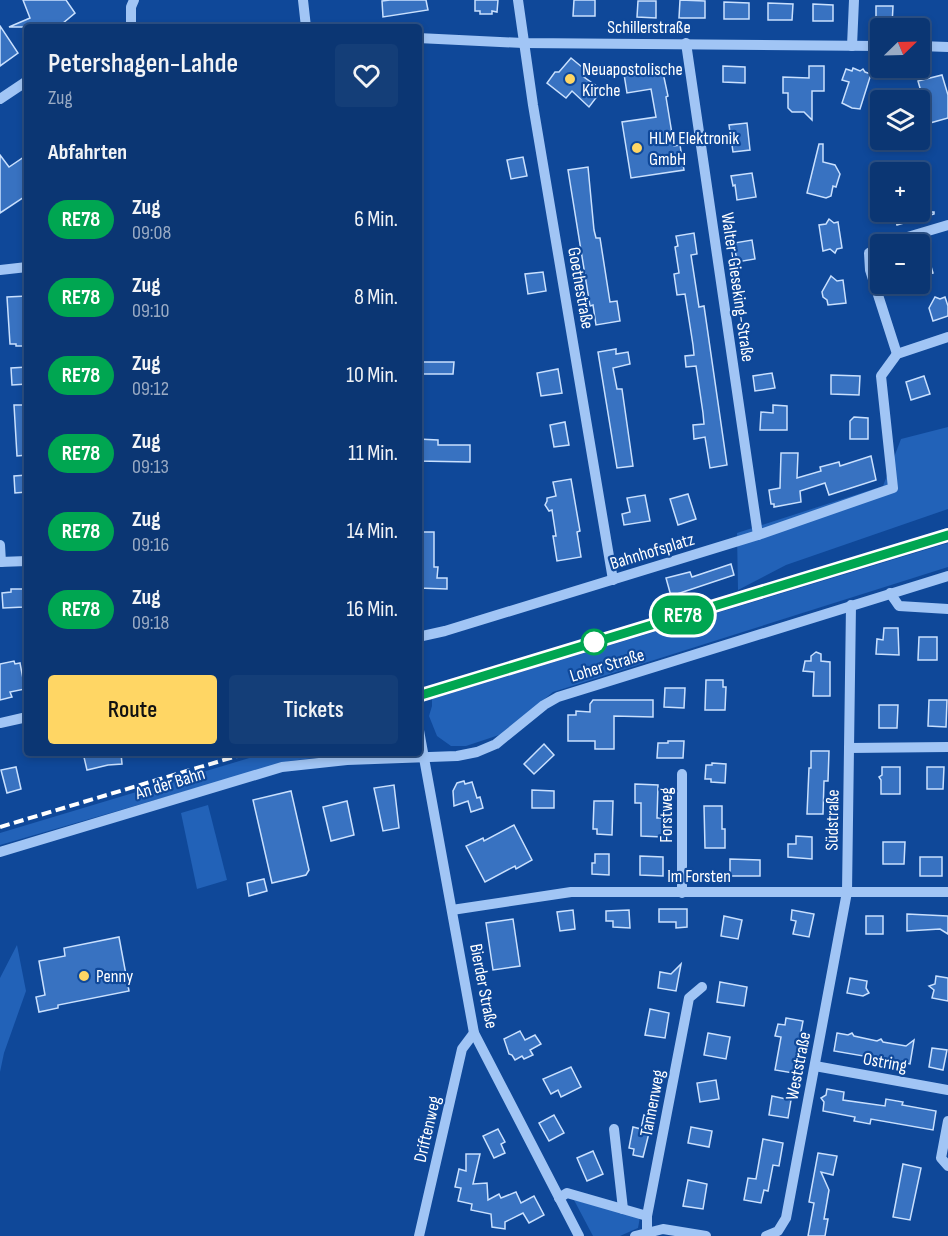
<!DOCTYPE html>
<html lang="de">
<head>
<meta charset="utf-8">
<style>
	:root { --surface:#0b3673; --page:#143e78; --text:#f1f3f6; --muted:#9aabc4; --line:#2b5085; --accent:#ffd664 }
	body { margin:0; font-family:"Sofia Sans Condensed",sans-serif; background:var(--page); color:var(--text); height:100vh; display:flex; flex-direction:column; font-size:22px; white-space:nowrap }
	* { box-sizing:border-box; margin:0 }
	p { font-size:20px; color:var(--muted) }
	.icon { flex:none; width:33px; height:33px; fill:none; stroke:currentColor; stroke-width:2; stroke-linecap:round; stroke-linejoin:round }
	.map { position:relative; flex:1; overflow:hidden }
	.side { position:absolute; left:24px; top:24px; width:398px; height:732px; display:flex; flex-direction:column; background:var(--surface); border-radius:6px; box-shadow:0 3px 9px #0003,0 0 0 2px var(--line) }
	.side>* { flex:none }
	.badge { padding:0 12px; border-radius:20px; font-size:21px; line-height:39px }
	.needle { width:39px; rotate:67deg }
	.controls { position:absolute; left:870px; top:18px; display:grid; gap:12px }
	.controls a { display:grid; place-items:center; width:60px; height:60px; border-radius:6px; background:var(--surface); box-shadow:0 3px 9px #0003,0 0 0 2px var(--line); font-size:30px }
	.map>.badge { position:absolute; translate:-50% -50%; box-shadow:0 0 0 3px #fff }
	h2 { padding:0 24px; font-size:22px; line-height:54px }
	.round { display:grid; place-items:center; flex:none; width:63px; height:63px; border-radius:6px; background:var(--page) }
	.summary { display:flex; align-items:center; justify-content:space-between; height:102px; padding:0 24px }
	h1 { font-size:28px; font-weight:600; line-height:45px }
	.cta { display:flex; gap:12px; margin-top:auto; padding:12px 24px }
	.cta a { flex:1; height:69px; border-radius:6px; background:var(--accent); color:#111; font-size:24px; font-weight:600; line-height:69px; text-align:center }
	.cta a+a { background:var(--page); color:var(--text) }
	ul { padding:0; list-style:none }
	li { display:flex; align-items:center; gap:18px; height:78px; padding:0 24px }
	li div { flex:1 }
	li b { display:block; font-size:22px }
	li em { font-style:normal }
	li .badge { min-width:66px; font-weight:700; text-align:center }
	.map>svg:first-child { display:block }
	.green { fill:#2262b8 }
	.building { fill:#3872c1; stroke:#c9e0fe; stroke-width:1.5 }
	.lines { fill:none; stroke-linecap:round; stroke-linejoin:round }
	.minor { stroke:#a1c5f5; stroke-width:10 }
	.rail { stroke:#fff; stroke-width:4; stroke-dasharray:10 4.5; stroke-linecap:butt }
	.line-casing { stroke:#fff; stroke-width:14 }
	.line { stroke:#00a651; stroke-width:9 }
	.poi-dot { fill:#ffd664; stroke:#0f4899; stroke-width:2 }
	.stop-dot { fill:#fff; stroke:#00a651; stroke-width:3 }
	.labels { text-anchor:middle; stroke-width:4.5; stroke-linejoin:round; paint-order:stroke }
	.street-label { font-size:18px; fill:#fff; stroke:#0f4899 }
	.poi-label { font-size:18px; fill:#fff; stroke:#0f4899; text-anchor:start }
</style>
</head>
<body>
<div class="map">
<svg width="948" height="1236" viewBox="0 0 948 1236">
	<rect width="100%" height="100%" fill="#0f4899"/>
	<g class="green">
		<path d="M948,427V509L786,565L738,590L737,533L883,486L901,439Z"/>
		<path d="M948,543V567L553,692L502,734L466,746H451L437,736L429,716L432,706V699Z"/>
		<path d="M266,753H354L290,761L0,845V833Z"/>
		<path d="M208,805L227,880L197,889L181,813Z"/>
		<path d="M17,945L26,991L4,1053L0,1072V978Z"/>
		<path d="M574,1200L640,1217L638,1228L620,1236H593Z"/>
	</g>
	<g class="building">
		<path d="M23,0H66L75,13L63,23L49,27H9L30,18Z"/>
		<path d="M390,0H426L428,10L383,17L382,1Z"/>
		<path d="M475,0H498L497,12L492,11V14H480V11H475Z"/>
		<path d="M574,0H595V16H573Z"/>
		<path d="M680,0L705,1V18H679Z"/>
		<path d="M638,1H656V18L637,17Z"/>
		<path d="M724,2L749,3V19H724Z"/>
		<path d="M768,3L793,4L792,20H768Z"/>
		<path d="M813,4L833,5V21H813Z"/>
		<path d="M876,6H893L892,26H876Z"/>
		<path d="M0,26L18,53L0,66Z"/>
		<path d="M571,58L588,72L584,77L602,90L589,107L572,91L566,98L547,83L555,72H559Z"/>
		<path d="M723,66L745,67V83L723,82Z"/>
		<path d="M809,66H824V91H812V120L804,112H792L788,108V93H783V77L809,78Z"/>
		<path d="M662,68L668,96L666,97L674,146L680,145L684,170L631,178L622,122L656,117L651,89L627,93L624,74Z"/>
		<path d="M853,68L860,71L863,69L865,72L871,74L860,109L852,108L842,103L849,82L842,80L846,69L852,71Z"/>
		<path d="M942,75L948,95V118L930,123L918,81Z"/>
		<path d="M747,123L750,150L733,152L729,125Z"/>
		<path d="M819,144H823V162L835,165L840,174L836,187L833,186L831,196L826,198L807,193Z"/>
		<path d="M0,155L9,167L27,155V195L0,213Z"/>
		<path d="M523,157L527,176L511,179L507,160Z"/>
		<path d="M588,167L594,230L596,238H600L610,302L617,301L620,321L596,325L593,305L590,306L568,170Z"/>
		<path d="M752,173L756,197L737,200L735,185L733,186L731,176Z"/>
		<path d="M893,212H934V214L897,225Z"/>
		<path d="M829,219L834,223L838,222L842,248L837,249L835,253L830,249L823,251L819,225L826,224Z"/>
		<path d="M694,233L697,254L691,255L699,307L704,306L727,465L710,468L705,437L694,439L693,425L704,424L703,413L696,366L686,367L685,356L694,355L693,345L685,294L677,295L674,274L679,273L675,247L678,246L676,236Z"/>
		<path d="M752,240L755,259L737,262L734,243Z"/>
		<path d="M923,240L933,273L920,277V241Z"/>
		<path d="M543,272L546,291L528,294L525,274Z"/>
		<path d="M831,276L837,281L843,280L846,303L828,305L827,300L823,297L822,292Z"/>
		<path d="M27,296V346H16V344H10L7,297Z"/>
		<path d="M935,297L940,299L945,297L948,306V316L933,321L929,308Z"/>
		<path d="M616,349V354L628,352L630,364L613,368L617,389H622L633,466L617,468L598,352Z"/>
		<path d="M418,362H454L453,374H418Z"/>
		<path d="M27,367V384L12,385L11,368Z"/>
		<path d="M558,369L562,393L541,396L537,373Z"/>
		<path d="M772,373L775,388L755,391L753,376Z"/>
		<path d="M831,375L860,376L859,395L831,394Z"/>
		<path d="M924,376L930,394L911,400L906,382Z"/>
		<path d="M14,405H27V455L17,456Z"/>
		<path d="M773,405L787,406V430H760L761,412L773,413Z"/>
		<path d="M854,417L868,418V439H850V421Z"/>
		<path d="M565,422L569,445L554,447L550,425Z"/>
		<path d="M418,439L438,440V445H470V462L418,461Z"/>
		<path d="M781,453H798L797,478L821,471L820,467L839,462L840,466L871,456L876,480L829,495L825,483L800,491L801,502L774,507V504H771L769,490L780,488Z"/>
		<path d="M27,475V492L15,493L14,476Z"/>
		<path d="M571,479L580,531L577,532L581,557L557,561L553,536H556L552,510L549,511L545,505L547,501V498L556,496L553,482Z"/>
		<path d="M688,494L696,519L678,525L670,499Z"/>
		<path d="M645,495L650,521L624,525L622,514L630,512L627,498Z"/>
		<path d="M418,532H434V567H438L437,578H447V589L418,588Z"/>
		<path d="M731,564L734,575L671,596L666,578L690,572L692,577Z"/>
		<path d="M11,589H23L24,607L3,608L2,593L11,592Z"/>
		<path d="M884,628H898L899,655L876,654L877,639L883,640Z"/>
		<path d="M919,637H937V660H918Z"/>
		<path d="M816,652L821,654V661L830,662V696H813L814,672L803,671L805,661H811V656Z"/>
		<path d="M14,661L15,664L20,663L25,689L10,692L12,697L0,700V664Z"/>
		<path d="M706,680H723V687H726L725,710H705Z"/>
		<path d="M665,688H685L684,708L664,707Z"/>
		<path d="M593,700H653V717L614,716V749H595V741H568V715H576V711L590,712V704Z"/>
		<path d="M929,700H947L946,727L928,726Z"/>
		<path d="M879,705H898L897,728H879Z"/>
		<path d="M668,741H684L683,758H657L658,743H668Z"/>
		<path d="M544,744L554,755L534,774L524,764Z"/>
		<path d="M811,751H829L828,781H824L823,814H807L809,768H811Z"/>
		<path d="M83,753H121L122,764L108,765L87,770Z"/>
		<path d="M712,763L726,764L725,783L711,782V779H705L706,765H712Z"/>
		<path d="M16,767L21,789L7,793L1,770Z"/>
		<path d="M882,767H900V794H881V780L879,777L882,775Z"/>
		<path d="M927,767H944L943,789H927Z"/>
		<path d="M464,781L465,784L472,782L477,798L480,797L483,808L471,812L468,801L454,806L453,791L457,783Z"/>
		<path d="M635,784L658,785L657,818H664L663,837L641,836V803H635Z"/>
		<path d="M394,785L399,828L383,831L374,788Z"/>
		<path d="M532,790L554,791V808H532Z"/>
		<path d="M291,791L309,870L306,875L272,883L253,800Z"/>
		<path d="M347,801L354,835L331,841L323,807Z"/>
		<path d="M594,801H613L612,835L597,834V829H593Z"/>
		<path d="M704,806H722V829H725V848H705Z"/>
		<path d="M514,825L532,860L516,869L515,866L485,882L466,846L483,838L484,841Z"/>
		<path d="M796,836L812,837V859L788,857V844H796Z"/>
		<path d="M883,842H905L904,864H883Z"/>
		<path d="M595,854H609V875L592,874V863H595Z"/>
		<path d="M640,856L663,857V876L640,875Z"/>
		<rect x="920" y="857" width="22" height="19"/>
		<path d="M730,859L760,860V876H730Z"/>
		<path d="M264,879L267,891L249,896L247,883Z"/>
		<path d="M659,909H687V927L676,928V922H659Z"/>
		<path d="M573,910L575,929L560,931L557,912Z"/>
		<path d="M629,910L630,928L613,927V921H606V911Z"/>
		<path d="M792,910L814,914L809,937L793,934L796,921L791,920Z"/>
		<path d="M907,914L948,916V934L940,929L907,931Z"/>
		<path d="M724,916L742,920L738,939L721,936Z"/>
		<rect x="866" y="916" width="17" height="18"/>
		<path d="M513,919L520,966L493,970L486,923Z"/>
		<path d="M119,937L129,991L58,1005V1008L39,1012L36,997L45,995L39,961L65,956L64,948Z"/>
		<path d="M681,964L676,991L658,988L660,972L671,974Z"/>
		<path d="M936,976L948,978V1001L932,998L934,990L929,986L935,984Z"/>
		<path d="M850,978L867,981L866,988L869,993L863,996L847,993Z"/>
		<path d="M720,982L747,987L744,1006L717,1002Z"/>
		<path d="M650,1009L669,1013L665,1038L645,1035Z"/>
		<path d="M786,1018L803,1021L793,1073L775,1070L781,1037L775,1036L778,1024L785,1025Z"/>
		<path d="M520,1031L525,1040L535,1035L541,1044L530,1050L533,1055L524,1059L522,1056L515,1060L512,1055L509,1054L504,1039Z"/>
		<path d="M708,1033L730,1037L726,1059L704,1055Z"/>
		<path d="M837,1033L848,1035L852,1033L854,1036L877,1041L881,1039L883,1042L906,1046L914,1040L910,1064L834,1051Z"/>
		<path d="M932,1048L947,1050L943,1070L929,1067Z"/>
		<path d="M571,1067L581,1087L561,1097L558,1090L551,1094L543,1079Z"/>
		<path d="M716,1080L719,1099L700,1102L697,1083Z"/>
		<path d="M827,1089L844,1092L843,1100L885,1106L886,1099L903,1102L902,1105L936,1111L933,1130L871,1119L870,1124L854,1121L855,1117L823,1111L824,1102L821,1098L826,1095Z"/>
		<path d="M772,1096L791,1100L788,1118L769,1115Z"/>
		<path d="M554,1115L564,1133L549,1141L539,1123Z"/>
		<path d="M644,1115L653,1117L643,1157L633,1155L634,1149L629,1148L633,1127L641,1129Z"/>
		<path d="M691,1127L712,1131L709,1147L688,1143Z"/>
		<path d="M498,1129L505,1142L501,1144L505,1153L494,1158L483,1136Z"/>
		<path d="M763,1139L783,1143L779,1166L773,1165L768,1191L764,1190L761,1203L744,1200L748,1178L756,1179Z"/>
		<path d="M593,1151L603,1174L587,1181L577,1158Z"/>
		<path d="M818,1153L837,1156L833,1175L821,1172L829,1190L824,1219H828L825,1236H808L814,1203L809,1202Z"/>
		<path d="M466,1154H480L473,1184L487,1183L488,1200L499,1194L501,1198L516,1192L521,1203L534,1196L544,1215L529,1223L523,1213L505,1222V1229L492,1227L491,1214L471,1210L472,1204L458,1201L461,1188L455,1187L459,1169L466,1171Z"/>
		<path d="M903,1164L921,1168L910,1220L893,1217Z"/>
		<path d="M688,1180L707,1184L703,1209L683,1206Z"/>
	</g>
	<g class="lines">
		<g class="minor">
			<path d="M303,0L306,27"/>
			<path d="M518,0L533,105L613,580"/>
			<path d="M131,27V7L134,0"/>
			<path d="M418,38L523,43L880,46"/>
			<path d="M686,43L758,535"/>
			<path d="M852,46L854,0"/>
			<path d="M920,46L948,47"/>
			<path d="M0,99L27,81"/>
			<path d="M884,244L948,225"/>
			<path d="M880,247L869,253L870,270L897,354"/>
			<path d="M0,270L27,267"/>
			<path d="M0,545L1,562"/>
			<path d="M0,562L27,561"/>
			<path d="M890,593L899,606L948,609"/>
			<path d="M418,637L445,631L758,535L893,488L881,376L897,354L948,337"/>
			<path d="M0,723L27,717"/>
			<path d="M418,725L474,1033L579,1236"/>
			<path d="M849,748L948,747"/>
			<path d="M0,852L282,767L347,760L457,756L477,752L496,744L544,705L558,697L948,576"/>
			<path d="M682,893V774"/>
			<path d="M452,910L571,892H948"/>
			<path d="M815,1066L948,1090"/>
			<path d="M948,1121L941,1158L948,1166"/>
			<path d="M614,1129L623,1209"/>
			<path d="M559,1198L567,1193L647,1216"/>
			<path d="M647,1232V1216L689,998L702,987"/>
			<path d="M419,1236L462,1049L474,1033"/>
			<path d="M635,1236L663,1229L706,1236"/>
			<path d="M766,1236L778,1231L786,1218L847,892L851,605"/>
		</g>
		<g class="rail">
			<path d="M418,696L948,535"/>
			<path d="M0,827L247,753"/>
		</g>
	</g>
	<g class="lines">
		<defs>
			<path id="line" d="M418,696L948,535"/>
		</defs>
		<use href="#line" class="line-casing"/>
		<use href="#line" class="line"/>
	</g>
	<g class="poi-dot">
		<circle cx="570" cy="79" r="6"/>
		<circle cx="637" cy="148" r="6"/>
		<circle cx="84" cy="976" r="6"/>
	</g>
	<circle class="stop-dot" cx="594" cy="642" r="12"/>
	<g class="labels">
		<g class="street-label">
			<text x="649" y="33">Schillerstraße</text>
			<text transform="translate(738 287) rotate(82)" y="6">Walter-Gieseking-Straße</text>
			<text transform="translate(581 288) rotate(80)" y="6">Goethestraße</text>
			<text transform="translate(652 551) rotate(-17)" y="6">Bahnhofsplatz</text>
			<text transform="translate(607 665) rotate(-17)" y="6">Loher Straße</text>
			<text transform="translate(170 783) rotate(-17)" y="6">An der Bahn</text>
			<text transform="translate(666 815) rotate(-90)" y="6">Forstweg</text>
			<text transform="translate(832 820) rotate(-89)" y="6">Südstraße</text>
			<text x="699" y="882">Im Forsten</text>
			<text transform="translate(484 986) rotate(79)" y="6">Bierder Straße</text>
			<text transform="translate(885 1062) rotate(10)" y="6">Ostring</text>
			<text transform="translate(798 1066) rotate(-79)" y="6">Weststraße</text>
			<text transform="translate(652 1103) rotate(-79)" y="6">Tannenweg</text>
			<text transform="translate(427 1129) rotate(-77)" y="6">Driftenweg</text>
		</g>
		<g class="poi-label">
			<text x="582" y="75">Neuapostolische<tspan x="582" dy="21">Kirche</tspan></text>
			<text x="649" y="144">HLM Elektronik<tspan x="649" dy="21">GmbH</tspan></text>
			<text x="96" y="982">Penny</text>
		</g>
	</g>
</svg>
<div class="controls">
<a><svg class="needle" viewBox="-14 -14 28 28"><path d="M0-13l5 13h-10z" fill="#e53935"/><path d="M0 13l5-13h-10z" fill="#9aabc4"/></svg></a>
<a><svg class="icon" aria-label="layers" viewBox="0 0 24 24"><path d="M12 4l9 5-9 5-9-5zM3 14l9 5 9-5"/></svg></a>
<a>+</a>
<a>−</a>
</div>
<b class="badge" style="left:683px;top:615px;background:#00a651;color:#fff">RE78</b>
<section class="side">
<div class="summary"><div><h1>Petershagen-Lahde</h1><p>Zug</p></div><a class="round"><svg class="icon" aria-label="heart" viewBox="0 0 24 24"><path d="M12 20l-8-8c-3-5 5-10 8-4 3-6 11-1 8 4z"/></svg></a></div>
<h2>Abfahrten</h2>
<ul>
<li><span class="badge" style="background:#00a651;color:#fff">RE78</span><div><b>Zug</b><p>09:08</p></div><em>6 Min.</em></li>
<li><span class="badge" style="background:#00a651;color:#fff">RE78</span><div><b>Zug</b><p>09:10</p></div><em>8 Min.</em></li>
<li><span class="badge" style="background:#00a651;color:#fff">RE78</span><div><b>Zug</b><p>09:12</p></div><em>10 Min.</em></li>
<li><span class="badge" style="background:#00a651;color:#fff">RE78</span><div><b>Zug</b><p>09:13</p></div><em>11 Min.</em></li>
<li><span class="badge" style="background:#00a651;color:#fff">RE78</span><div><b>Zug</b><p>09:16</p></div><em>14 Min.</em></li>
<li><span class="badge" style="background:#00a651;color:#fff">RE78</span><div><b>Zug</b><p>09:18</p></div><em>16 Min.</em></li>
</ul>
<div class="cta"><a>Route</a><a>Tickets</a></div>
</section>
</div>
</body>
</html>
